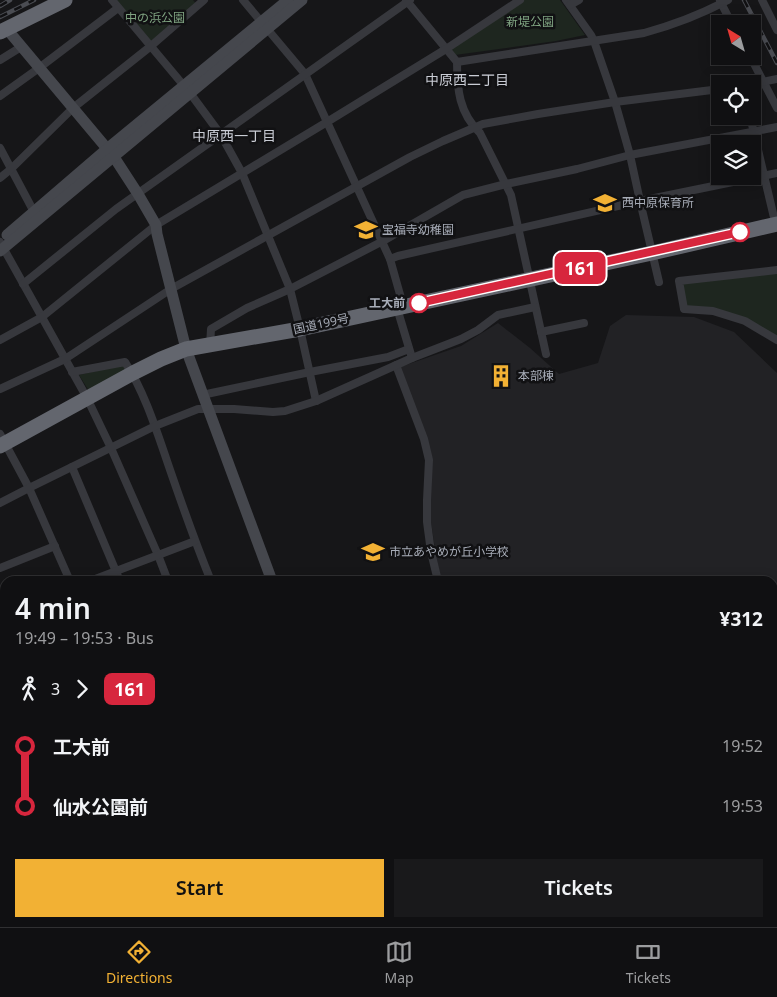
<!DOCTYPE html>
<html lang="en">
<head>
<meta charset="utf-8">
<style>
	:root { --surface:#101012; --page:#19191b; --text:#f1f3f6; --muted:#9c9d9f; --line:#303032; --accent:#f2b134 }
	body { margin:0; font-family:"Noto Sans","Noto Sans JP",sans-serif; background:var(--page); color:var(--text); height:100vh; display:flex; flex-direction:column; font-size:19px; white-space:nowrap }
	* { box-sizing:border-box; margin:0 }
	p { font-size:16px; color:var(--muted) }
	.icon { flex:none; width:28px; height:28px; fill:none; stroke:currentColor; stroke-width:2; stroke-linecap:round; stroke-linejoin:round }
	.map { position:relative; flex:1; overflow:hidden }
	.panel { position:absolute; left:0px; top:576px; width:778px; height:351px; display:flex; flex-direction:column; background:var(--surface); border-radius:15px 15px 0 0; box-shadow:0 2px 12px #0003,0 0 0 1px var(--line) }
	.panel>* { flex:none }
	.badge { padding:0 10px; border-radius:8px; font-size:18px; line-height:32px }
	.needle { width:32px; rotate:323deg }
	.controls { position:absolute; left:711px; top:15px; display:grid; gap:10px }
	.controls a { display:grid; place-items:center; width:50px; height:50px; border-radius:0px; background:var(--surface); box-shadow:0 2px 12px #0003,0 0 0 1px var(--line); font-size:25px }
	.map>.badge { position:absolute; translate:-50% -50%; box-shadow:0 0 0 2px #fff }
	.legs { display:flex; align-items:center; gap:8px; height:55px; padding:0 15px; font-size:16px }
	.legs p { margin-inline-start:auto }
	.head { display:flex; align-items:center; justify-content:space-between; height:85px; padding:0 15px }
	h1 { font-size:28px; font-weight:600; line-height:38px }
	.button { display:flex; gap:10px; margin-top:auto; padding:10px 15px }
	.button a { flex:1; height:58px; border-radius:0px; background:var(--accent); color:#111; font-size:20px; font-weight:600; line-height:58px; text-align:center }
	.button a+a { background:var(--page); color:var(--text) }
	ul { padding:0 15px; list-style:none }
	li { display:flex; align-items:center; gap:18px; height:60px; font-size:19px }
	li i { display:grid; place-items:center; width:8px; height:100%; margin:0 6px; background:currentColor }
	li i::after { content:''; width:12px; height:12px; margin:-6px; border:4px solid; border-radius:50%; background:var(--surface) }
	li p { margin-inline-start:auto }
	li:first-child i { background:linear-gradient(#0000 50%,currentColor 0) }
	li:last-child i { background:linear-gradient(currentColor 50%,#0000 0) }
	.dock { display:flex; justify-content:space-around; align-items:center; height:70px; border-top:1px solid var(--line); background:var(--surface); font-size:14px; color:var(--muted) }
	.dock a { display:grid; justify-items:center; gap:2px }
	.dock .selected { color:var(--accent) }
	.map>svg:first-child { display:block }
	.built { fill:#222225 }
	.green { fill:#1e261f }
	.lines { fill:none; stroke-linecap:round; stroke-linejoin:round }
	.street { stroke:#37383d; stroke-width:8 }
	.secondary { stroke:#45474d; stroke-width:11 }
	.highway { stroke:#63666e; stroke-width:15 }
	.rail-casing { stroke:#4a4c52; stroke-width:4.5 }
	.rail { stroke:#111113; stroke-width:2.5; stroke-dasharray:8; stroke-linecap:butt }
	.line-1-casing { stroke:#fff; stroke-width:11 }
	.line-1 { stroke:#d7263d; stroke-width:8 }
	.stop-1-dot { fill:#fff; stroke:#d7263d; stroke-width:2.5 }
	.labels { text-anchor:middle; stroke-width:5; stroke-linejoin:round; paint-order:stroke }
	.park-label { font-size:12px; fill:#7fa381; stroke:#111113 }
	.poi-label { font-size:12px; fill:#a8adb8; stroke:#111113; text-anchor:start }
	.stop-label { font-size:12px; font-weight:bold; fill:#a8adb8; stroke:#111113; text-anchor:end }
	.street-label { font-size:12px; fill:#a8adb8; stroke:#111113 }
	.neighbourhood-label { font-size:14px; fill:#c9ccd4; stroke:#111113 }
</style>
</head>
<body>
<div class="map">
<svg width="777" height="927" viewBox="0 0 777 927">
	<rect width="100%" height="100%" fill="#161618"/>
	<path class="built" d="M626,315L694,317L734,332L777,373V927H685L683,923L772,922V581H441L439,576L430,515L429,446L400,367L461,346L498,323L530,348L559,374L598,363L610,326Z"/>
	<g class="green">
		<path d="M115,0H193L198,6L151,43Z"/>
		<path d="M523,0H560L585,35L556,41L455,55L451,49Z"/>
		<path d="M777,273V336L713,311L684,309L679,281Z"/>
		<path d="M123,365L128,371L89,391L79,375Z"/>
	</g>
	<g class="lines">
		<g class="street">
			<path d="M112,0L190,93L221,135L242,173L290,289L300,329L316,401"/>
			<path d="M243,0L305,74L390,259L401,298L397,308L412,358"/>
			<path d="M406,0L457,62C457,89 459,113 480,133L511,195L546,354"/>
			<path d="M566,0L591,35L594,41L615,102L630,155L640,201L659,282"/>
			<path d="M762,0L777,30"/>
			<path d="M720,1L732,24"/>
			<path d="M570,5L579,0"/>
			<path d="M750,56L777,108"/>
			<path d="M0,60L21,47"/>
			<path d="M457,62L644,33C673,25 702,14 728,0"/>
			<path d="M752,84L777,79"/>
			<path d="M0,96L39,68L118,8"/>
			<path d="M750,116L776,226"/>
			<path d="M0,148L34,212"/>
			<path d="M0,178L11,169L73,108L151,46L204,0"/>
			<path d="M0,242L87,398L111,448L158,555L168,581"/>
			<path d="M390,259L398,256L640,201L777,173"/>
			<path d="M777,270L679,281L684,309L713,311L745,321L777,340"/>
			<path d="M23,284L116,209L410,0"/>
			<path d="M541,332L584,323"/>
			<path d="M0,340L42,317L156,225L327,122L446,49L520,0"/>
			<path d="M210,346L211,329L247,308L290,289L383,241L463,195L506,184L577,169L630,155L777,127"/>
			<path d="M396,365L424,439L429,460L427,500V522L431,552L438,581"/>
			<path d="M72,372L125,362C144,391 156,429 167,461C181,502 195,542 211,581"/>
			<path d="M0,389L65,359L171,289L410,157L443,141L483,124L538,114L615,102L720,89"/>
			<path d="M202,395L310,372L388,357L409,349"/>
			<path d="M0,434L29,488L70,581"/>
			<path d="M72,467L120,581"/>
			<path d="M0,503L29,488L155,426L198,409H234L273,412L285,411L316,401L412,358L461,339L478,330L498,315L535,307"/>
			<path d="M0,568L55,546"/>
			<path d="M90,581L195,541"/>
			<path d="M0,617L5,615"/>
			<path d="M0,687L5,685"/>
			<path d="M0,761L5,759"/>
			<path d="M0,819L5,817"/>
			<path d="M0,827L5,840"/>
			<path d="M37,922L39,927"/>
			<path d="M202,922L204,927"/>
			<path d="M500,922L502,927"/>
			<path d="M513,927L525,922"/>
			<path d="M672,927L680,924"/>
		</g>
		<g class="secondary">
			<path d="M6,28L114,157L138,194L156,225L157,234L186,349L272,581"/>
			<path d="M7,235L107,149L288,0"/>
			<path d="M0,251L302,0"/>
			<path d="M0,886L5,884"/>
			<path d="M426,922L427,927"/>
			<path d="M182,927L194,922"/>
		</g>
		<g class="highway">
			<path d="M0,32L65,0"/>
			<path d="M0,446L133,373L161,359L186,349L300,329L652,253L777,224"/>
		</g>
		<defs>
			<g id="rail">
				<path d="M744,0L777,63"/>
				<path d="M0,6L10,0"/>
				<path d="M0,17L34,0"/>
			</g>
		</defs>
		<use href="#rail" class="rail-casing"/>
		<use href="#rail" class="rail"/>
	</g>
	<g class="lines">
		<defs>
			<path id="line-1" d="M419,303L740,232"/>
		</defs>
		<use href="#line-1" class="line-1-casing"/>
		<use href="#line-1" class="line-1"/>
	</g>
	<defs>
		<symbol id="school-bare" viewBox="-9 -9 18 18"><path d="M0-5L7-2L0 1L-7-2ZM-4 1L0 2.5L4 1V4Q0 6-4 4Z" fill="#f2b134" stroke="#111113" stroke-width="2.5" paint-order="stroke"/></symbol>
		<symbol id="building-bare" viewBox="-9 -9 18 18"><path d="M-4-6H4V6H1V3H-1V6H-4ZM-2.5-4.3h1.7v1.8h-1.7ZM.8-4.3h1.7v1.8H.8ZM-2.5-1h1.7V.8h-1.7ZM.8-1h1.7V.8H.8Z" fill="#f2b134" stroke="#111113" stroke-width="2.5" paint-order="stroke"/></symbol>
	</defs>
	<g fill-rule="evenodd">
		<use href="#school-bare" x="589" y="187" width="32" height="32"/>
		<use href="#school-bare" x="350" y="214" width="32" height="32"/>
		<use href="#building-bare" x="485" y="360" width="32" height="32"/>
		<use href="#school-bare" x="357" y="536" width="32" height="32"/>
	</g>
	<g class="stop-1-dot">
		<circle cx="740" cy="232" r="9"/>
		<circle cx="419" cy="303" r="9"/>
	</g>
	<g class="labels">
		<g class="park-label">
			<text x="155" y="22">中の浜公園</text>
			<text x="530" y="26">新堤公園</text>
		</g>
		<g class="poi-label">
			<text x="622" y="207">西中原保育所</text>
			<text x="382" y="234">宝福寺幼稚園</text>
			<text x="518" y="380">本部棟</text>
			<text x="389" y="556">市立あやめが丘小学校</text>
		</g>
		<g class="stop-label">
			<text x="405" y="307">工大前</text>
		</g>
		<g class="street-label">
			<text transform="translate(321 324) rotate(-12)" y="4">国道199号</text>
		</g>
		<g class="neighbourhood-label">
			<text x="467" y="85">中原西二丁目</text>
			<text x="234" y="141">中原西一丁目</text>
		</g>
	</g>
</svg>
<div class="controls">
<a><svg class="needle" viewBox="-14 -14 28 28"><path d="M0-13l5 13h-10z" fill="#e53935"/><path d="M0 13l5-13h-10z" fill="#9c9d9f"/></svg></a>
<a><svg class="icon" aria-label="locate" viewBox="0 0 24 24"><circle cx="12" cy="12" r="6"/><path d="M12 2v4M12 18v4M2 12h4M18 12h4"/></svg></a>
<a><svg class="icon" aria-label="layers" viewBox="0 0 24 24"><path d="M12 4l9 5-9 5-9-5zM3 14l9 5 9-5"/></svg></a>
</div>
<b class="badge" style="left:580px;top:268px;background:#d7263d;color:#fff">161</b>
<section class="panel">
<div class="head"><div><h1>4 min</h1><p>19:49 – 19:53 · Bus</p></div><b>¥312</b></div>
<div class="legs"><svg class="icon" aria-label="walk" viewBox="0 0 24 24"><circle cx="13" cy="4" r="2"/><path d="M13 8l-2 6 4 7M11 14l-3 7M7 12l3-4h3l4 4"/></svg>3<svg class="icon" aria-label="forward" viewBox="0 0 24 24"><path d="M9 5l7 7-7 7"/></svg><b class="badge" style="background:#d7263d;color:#fff">161</b></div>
<ul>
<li><i style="color:#d7263d"></i><b>工大前</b><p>19:52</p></li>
<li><i style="color:#d7263d"></i><b>仙水公園前</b><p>19:53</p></li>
</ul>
<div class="button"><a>Start</a><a>Tickets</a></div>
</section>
</div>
<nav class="dock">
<a class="selected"><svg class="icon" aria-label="directions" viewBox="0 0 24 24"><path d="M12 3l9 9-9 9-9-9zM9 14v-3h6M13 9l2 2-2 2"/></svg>Directions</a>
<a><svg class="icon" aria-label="map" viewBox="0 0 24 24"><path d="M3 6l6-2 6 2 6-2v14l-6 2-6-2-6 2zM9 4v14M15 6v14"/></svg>Map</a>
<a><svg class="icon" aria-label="tickets" viewBox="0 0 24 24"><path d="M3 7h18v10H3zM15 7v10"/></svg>Tickets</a>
</nav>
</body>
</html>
